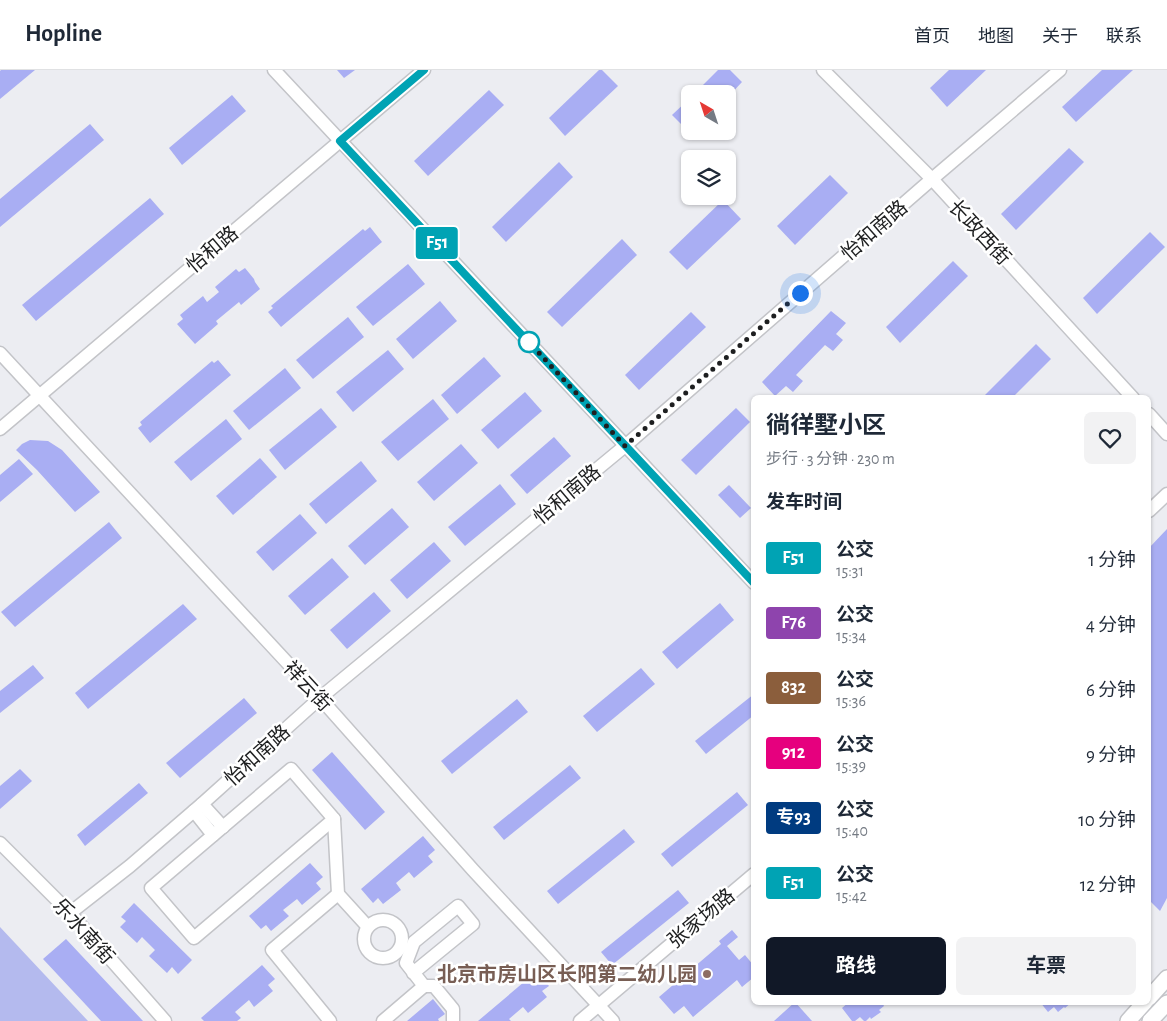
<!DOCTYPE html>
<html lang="zh">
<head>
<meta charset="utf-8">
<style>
	:root { --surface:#fff; --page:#f2f2f3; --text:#1f2937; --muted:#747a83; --line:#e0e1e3; --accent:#111827 }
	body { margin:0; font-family:"Alegreya Sans","Noto Sans SC",sans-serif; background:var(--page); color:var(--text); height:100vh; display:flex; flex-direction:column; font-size:19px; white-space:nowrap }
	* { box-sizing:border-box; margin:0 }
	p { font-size:16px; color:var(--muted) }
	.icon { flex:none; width:28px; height:28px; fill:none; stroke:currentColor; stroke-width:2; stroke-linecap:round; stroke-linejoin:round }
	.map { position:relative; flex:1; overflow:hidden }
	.details { position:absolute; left:751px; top:325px; width:400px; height:610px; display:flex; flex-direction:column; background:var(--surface); border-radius:8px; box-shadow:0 1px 4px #0004 }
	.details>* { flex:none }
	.badge { padding:0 10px; border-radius:4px; font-size:18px; line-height:32px }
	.needle { width:32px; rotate:321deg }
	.fabs { position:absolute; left:681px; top:15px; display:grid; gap:10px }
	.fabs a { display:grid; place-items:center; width:55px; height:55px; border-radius:8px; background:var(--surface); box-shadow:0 1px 4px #0004; font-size:25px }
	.you { position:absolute; width:25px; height:25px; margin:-12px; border:4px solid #fff; border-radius:50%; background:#1a73e8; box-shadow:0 0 0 8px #1a73e833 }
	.map>.badge { position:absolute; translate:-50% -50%; box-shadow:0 0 0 2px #fff }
	h2 { padding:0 15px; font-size:19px; line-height:45px }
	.round { display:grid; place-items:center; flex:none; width:52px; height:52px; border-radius:8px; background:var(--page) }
	.summary { display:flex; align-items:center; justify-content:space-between; height:85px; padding:0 15px }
	h1 { font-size:24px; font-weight:700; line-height:38px }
	.cta { display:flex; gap:10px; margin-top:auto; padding:10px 15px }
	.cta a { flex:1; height:58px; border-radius:8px; background:var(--accent); color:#fff; font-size:20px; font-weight:700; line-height:58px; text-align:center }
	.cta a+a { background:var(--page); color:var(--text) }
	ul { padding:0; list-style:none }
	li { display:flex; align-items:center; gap:15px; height:65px; padding:0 15px }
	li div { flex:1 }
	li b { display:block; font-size:19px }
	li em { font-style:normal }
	li .badge { min-width:55px; font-weight:700; text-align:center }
	header { display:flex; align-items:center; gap:30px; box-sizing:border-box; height:70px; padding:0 25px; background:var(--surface); border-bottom:1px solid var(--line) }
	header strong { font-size:24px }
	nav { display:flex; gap:28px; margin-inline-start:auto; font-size:18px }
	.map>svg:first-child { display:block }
	.green { fill:#b4baee }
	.building { fill:#a9aef3 }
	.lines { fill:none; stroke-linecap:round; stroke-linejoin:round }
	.minor-casing { stroke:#c3c4c8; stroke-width:15 }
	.major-casing { stroke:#c3c4c8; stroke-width:18 }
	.minor { stroke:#fff; stroke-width:12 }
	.major { stroke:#fff; stroke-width:15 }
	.line-casing { stroke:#fff; stroke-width:11 }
	.line { stroke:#00a3b4; stroke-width:8 }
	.walk { stroke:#1e1f20; stroke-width:5; stroke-dasharray:0 9 }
	.stop-dot { fill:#fff; stroke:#00a3b4; stroke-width:2.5 }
	.education-dot { fill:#8d6e63; stroke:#fff; stroke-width:2 }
	.labels { text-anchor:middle; stroke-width:5; stroke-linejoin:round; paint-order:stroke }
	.street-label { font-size:20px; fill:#1e1f20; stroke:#fff }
	.education-label { font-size:20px; font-weight:bold; fill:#785e54; stroke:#fff; text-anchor:end }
</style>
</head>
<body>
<header>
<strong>Hopline</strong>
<nav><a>首页</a><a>地图</a><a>关于</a><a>联系</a></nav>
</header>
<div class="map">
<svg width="1167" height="951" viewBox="0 0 1167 951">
	<rect width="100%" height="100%" fill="#ecedf2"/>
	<path class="green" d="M0,857L88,951H0Z"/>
	<g class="building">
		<path d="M1,0H35L0,29V1Z"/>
		<path d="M337,0H355L344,8Z"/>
		<path d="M599,0H602L618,16L565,66L549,48Z"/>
		<path d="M718,0H730L742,12L728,27V24H694Z"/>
		<path d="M949,0H986L947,37L930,18Z"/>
		<path d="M1102,0H1133L1076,52L1062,37Z"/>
		<path d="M489,20L504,35L428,106L414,91Z"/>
		<path d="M232,25L246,41L182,95L169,78Z"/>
		<path d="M690,28V63L672,45Z"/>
		<path d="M90,54L104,70L0,157V129Z"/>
		<path d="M1069,78L1084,92L1016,160L1001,144Z"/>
		<path d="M559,92L573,107L506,172L492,157Z"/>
		<path d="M830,105L848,123L795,175L777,156Z"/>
		<path d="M150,128L164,144L36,251L22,235Z"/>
		<path d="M723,130L741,149L687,200L669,182Z"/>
		<path d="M370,157L382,172L281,257L268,242L273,238L271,236L363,159L365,161Z"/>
		<path d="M1150,162L1165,177L1097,244L1083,228Z"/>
		<path d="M622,169L637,185L562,257L547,242Z"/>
		<path d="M953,191L968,206L900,273L886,257Z"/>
		<path d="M408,194L425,214L373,256L356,237Z"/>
		<path d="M245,198L254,209L255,212L260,219L241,235L239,232L216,251L218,254L195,274L177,254L183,249L180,245L203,226L207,232L219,222L215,217L236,199L239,202Z"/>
		<path d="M440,231L457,251L413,289L396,269Z"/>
		<path d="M831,241L846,253L836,264L843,270L833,281L825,275L796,305L803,311L793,322L786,316L775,326L762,312Z"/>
		<path d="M691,242L706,257L639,320L625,305Z"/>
		<path d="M348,247L364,267L313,309L296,290Z"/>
		<path d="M1036,274L1051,289L1012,328H982Z"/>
		<path d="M388,280L404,299L353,342L336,322Z"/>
		<path d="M484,287L501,306L457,344L441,325Z"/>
		<path d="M218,290L231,305L150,373L138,358L142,355L140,352L212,291L214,293Z"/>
		<path d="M285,298L301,318L249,360L233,341Z"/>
		<path d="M525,322L542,341L498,379L481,360Z"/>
		<path d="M433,329L449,349L398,391L381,372Z"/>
		<path d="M321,338L337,357L285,400L269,380Z"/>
		<path d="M736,338L750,352L696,405L681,390Z"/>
		<path d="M226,349L242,369L191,411L174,392Z"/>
		<path d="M554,367L571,386L527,424L510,405Z"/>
		<path d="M30,370L48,371L62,380L100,422L75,442L37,400L16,380L22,374Z"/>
		<path d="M461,374L478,393L434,431L417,412Z"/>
		<path d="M260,388L277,407L233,445L216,426Z"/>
		<path d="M19,389L33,404L0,432V405Z"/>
		<path d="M361,391L377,411L326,454L309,434Z"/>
		<path d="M500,414L516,434L465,476L448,457Z"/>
		<path d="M729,415L751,438L740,448L718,425Z"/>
		<path d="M392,438L409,457L365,495L348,476Z"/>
		<path d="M300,444L317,463L273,501L256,482Z"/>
		<path d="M109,452L122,468L15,557L1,542Z"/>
		<path d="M1167,459V828L1160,841L1149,830V478Z"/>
		<path d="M434,472L451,491L407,529L390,510Z"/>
		<path d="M332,488L349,507L305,545L288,526Z"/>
		<path d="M374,522L391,541L347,579L330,560Z"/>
		<path d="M720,533L734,550L677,599L662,582Z"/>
		<path d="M183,534L197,549L88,639L75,623Z"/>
		<path d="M33,595L44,608L0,643V621Z"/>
		<path d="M641,598L655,614L597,662L583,646Z"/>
		<path d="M754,624V645L706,684L695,671Z"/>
		<path d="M244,628L257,643L180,708L166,693Z"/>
		<path d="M517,629L528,642L452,704L441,691Z"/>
		<path d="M332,682L385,742L365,760L312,700Z"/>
		<path d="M570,695L581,708L504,770L493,757Z"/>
		<path d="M20,699L32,711L0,739V716Z"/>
		<path d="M139,713L148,723L85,776L77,765Z"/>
		<path d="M737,722L748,735L672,797L661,784Z"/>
		<path d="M624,759L635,772L558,834L547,821Z"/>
		<path d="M423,766L435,780L428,786L433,792L414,808L409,802L396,813L401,820L383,834L378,828L373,833L361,819Z"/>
		<path d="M310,793L323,807L316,813L321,819L302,835L297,829L283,840L289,846L271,861L266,855L261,859L249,846Z"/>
		<path d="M678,820L689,833L612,895L601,882Z"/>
		<path d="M134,833L192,890L178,904L172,897L167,903L149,886L155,880L142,867L137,873L120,857L126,851L121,847Z"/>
		<path d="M732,860L738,867L727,876L739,890L745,885L754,896V907L742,917L737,910L693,947L684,936L674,944L659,927L721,874L719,871Z"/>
		<path d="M66,869L143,951H101L43,889Z"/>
		<path d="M262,895L275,909L268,915L273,921L254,937L249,930L235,942L241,948L237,951H204L201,948Z"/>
		<path d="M537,901L549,916L542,921L547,927L528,943L523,937L509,949L511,951H478Z"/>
		<path d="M433,929L445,944L438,949L439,951H407Z"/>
		<path d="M795,932L812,951H774Z"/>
		<path d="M849,932H882L884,936L879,940L881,942L871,949L870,947L866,951H864L860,947L855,951H852L842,938Z"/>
		<path d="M1040,932H1072L1065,938L1064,937L1058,942L1054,937L1048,942Z"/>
	</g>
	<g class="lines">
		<defs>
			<g id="minor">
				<path d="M274,0L754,513"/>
				<path d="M823,0L932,109L1133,328"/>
				<path d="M0,283L320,628L473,800L613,951"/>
				<path d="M1149,344L1167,364"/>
				<path d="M0,359L424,0"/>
				<path d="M1149,441L1167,424"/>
				<path d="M291,699L334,749L194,868L151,818Z"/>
				<path d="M202,734L223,757"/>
				<path d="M194,741L213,765"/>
				<path d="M334,749L338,824L368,857"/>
				<path d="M0,773L70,843L165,951"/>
				<path d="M70,843L130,796L202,734L320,628L625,376L932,109L1060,0"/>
				<circle cx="383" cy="869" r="19"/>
				<path d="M424,916H434L453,939V951"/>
				<path d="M330,951L272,880L338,824"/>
				<path d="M383,951L424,916L406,893L414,872L458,836L473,854L413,903"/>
				<path d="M580,951L754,804"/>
			</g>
			<g id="major">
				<path d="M1149,928L1167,908"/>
				<path d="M1128,951L1145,932"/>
				<path d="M1150,951L1167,933"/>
			</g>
		</defs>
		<use href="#minor" class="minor-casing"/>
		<use href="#major" class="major-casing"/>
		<use href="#minor" class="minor"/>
		<use href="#major" class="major"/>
	</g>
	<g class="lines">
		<defs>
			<path id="line" d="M424,0L340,71L754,513"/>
		</defs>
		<use href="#line" class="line-casing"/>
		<use href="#line" class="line"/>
		<path class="walk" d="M529,272L528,271L625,376L800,223"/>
	</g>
	<circle class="stop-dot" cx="529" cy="272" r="10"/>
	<circle class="education-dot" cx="707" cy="904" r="5"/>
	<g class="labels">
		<g class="street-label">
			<text transform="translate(874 160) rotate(-41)" y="7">怡和南路</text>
			<text transform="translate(980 162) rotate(47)" y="7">长政西街</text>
			<text transform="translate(212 179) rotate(-40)" y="7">怡和路</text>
			<text transform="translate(567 424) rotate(-40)" y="7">怡和南路</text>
			<text transform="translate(308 616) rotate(47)" y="7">祥云街</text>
			<text transform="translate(257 685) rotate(-42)" y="7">怡和南路</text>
			<text transform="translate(701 848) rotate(-40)" y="7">张家场路</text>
			<text transform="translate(84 861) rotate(48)" y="7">乐水南街</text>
		</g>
		<g class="education-label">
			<text x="697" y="911">北京市房山区长阳第二幼儿园</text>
		</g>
	</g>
</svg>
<div class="fabs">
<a><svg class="needle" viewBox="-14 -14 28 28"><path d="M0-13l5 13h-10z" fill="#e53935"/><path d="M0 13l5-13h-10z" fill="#747a83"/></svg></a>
<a><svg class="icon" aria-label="layers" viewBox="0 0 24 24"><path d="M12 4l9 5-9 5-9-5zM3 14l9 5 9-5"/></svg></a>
</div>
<div class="you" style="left:800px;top:223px"></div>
<b class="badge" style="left:437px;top:173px;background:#00a3b4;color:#fff">F51</b>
<section class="details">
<div class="summary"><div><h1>徜徉墅小区</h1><p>步行 · 3 分钟 · 230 m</p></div><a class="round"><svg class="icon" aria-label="heart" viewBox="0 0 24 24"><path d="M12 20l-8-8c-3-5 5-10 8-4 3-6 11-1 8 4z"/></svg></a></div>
<h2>发车时间</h2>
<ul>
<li><span class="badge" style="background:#00a3b4;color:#fff">F51</span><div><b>公交</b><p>15:31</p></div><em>1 分钟</em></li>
<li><span class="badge" style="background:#8e44ad;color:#fff">F76</span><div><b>公交</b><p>15:34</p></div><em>4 分钟</em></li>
<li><span class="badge" style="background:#8b5e3c;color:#fff">832</span><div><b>公交</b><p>15:36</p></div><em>6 分钟</em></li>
<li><span class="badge" style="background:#e6007e;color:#fff">912</span><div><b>公交</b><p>15:39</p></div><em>9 分钟</em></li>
<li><span class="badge" style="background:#003b80;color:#fff">专93</span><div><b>公交</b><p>15:40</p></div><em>10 分钟</em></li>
<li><span class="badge" style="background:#00a3b4;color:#fff">F51</span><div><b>公交</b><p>15:42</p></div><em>12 分钟</em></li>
</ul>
<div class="cta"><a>路线</a><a>车票</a></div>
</section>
</div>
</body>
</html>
